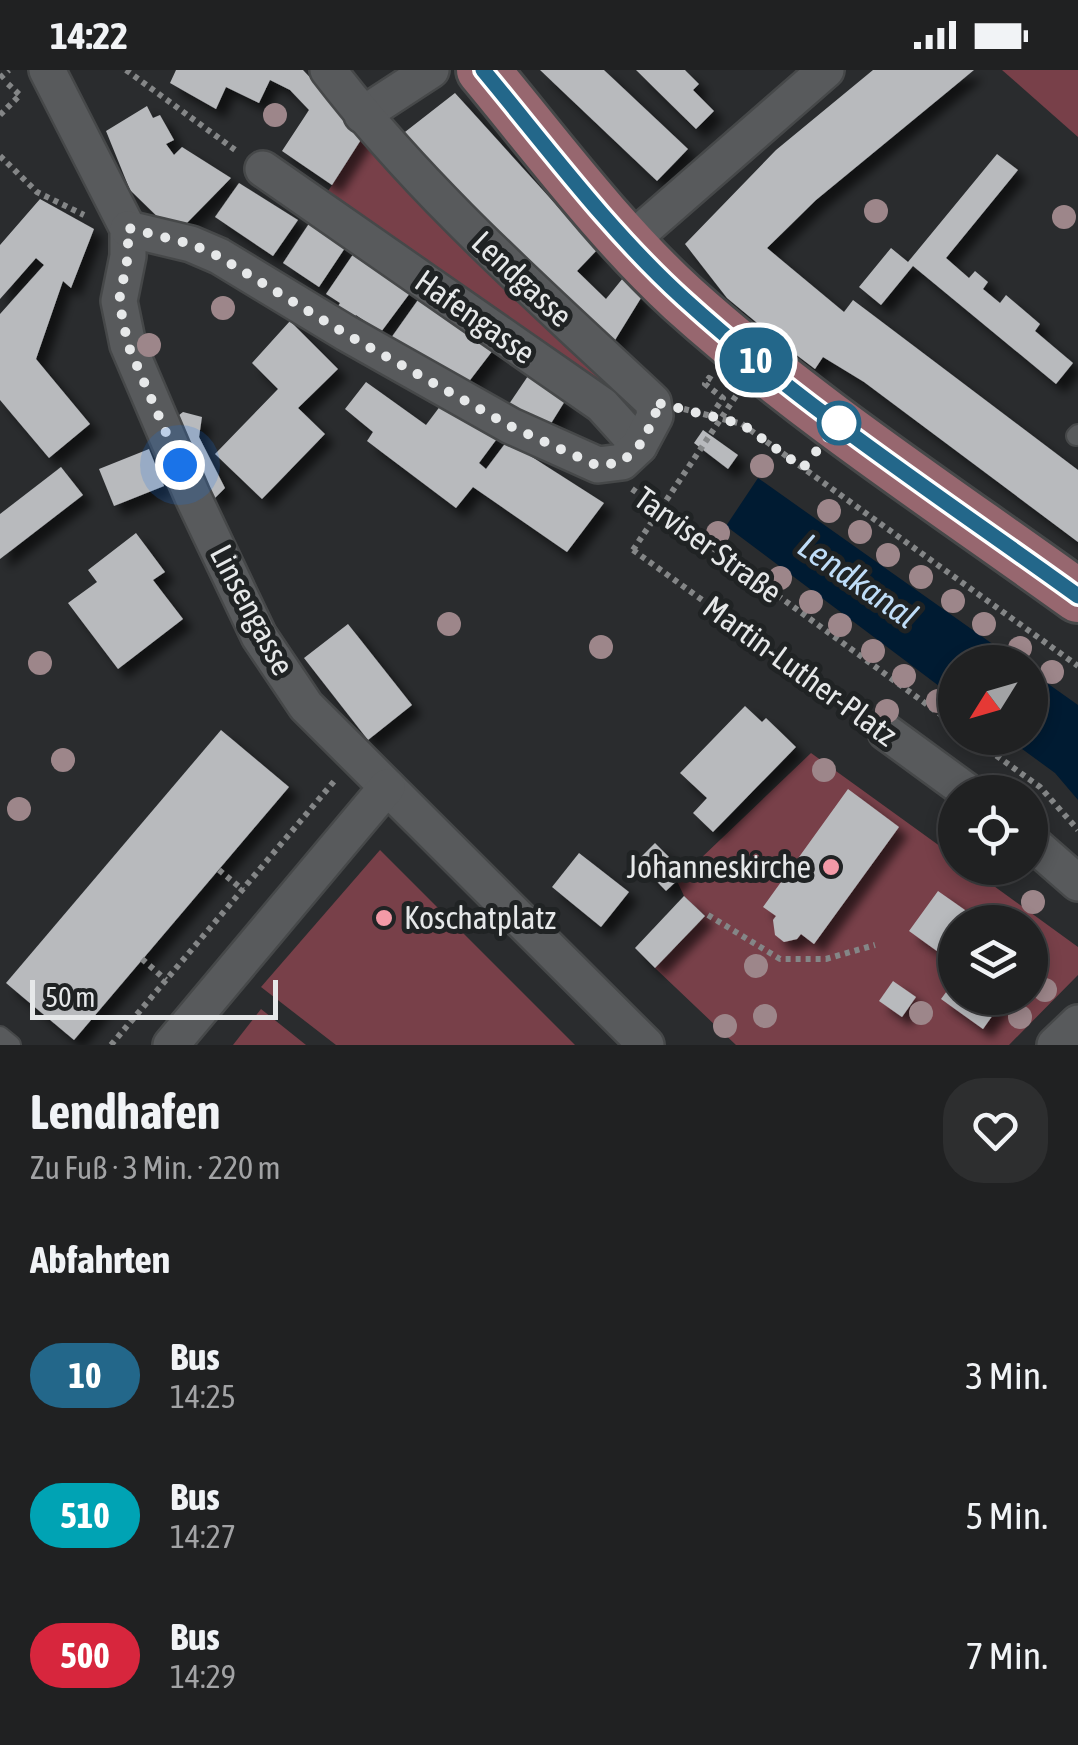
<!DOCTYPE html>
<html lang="de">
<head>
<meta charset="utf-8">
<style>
	:root { --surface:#202122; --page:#2d2e2f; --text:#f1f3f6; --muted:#a2a3a5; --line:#3d3e40 }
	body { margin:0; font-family:"Asap Condensed",sans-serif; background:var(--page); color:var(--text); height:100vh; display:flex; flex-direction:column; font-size:38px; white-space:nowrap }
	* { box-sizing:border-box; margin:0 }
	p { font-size:32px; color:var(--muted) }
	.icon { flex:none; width:55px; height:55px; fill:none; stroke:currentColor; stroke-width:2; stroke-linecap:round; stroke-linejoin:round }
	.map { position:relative; height:975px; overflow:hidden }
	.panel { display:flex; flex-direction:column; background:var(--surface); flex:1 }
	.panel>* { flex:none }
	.badge { padding:0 20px; border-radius:32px; font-size:35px; line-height:65px }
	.needle { width:65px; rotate:233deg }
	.tools { position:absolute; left:938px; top:575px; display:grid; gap:20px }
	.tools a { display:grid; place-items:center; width:110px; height:110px; border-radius:50%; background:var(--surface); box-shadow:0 5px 15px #0003,0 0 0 2px var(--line); font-size:50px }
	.scale { position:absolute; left:30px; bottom:25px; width:248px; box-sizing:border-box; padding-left:10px; border:5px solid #e6e8e9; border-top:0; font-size:28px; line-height:35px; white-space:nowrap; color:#e6e8e9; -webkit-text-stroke:8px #202324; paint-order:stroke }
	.you { position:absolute; width:50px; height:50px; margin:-25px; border:8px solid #fff; border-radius:50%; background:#1a73e8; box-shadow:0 0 0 15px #1a73e833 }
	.map>.badge { position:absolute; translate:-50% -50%; box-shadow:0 0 0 5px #fff }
	h2 { padding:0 30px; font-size:38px; line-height:90px }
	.round { display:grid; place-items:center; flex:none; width:105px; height:105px; border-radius:40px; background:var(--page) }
	.headline { display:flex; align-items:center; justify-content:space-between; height:170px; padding:0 30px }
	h1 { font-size:48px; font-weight:700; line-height:75px }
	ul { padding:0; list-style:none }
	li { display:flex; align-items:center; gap:30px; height:140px; padding:0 30px }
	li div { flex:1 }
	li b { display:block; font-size:38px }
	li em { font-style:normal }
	li .badge { min-width:110px; font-weight:700; text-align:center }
	.status { display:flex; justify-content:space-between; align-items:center; height:70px; padding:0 50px; background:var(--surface); direction:ltr }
	.status svg { height:28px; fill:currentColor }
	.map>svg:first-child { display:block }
	.green { fill:#784049; fill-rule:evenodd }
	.water { fill:#001b32 }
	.building { fill:#b8babd; filter:url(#shadow) }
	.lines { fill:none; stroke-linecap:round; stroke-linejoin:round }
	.service-casing { stroke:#464849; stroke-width:22 }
	.minor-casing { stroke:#464849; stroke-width:40 }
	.primary-casing { stroke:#464849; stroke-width:58 }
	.path { stroke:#848687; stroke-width:6; stroke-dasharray:5 5; stroke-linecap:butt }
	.service { stroke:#585a5c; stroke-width:18 }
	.minor { stroke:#585a5c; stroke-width:35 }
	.primary { stroke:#97676f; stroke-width:52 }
	.path-bridge { stroke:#848687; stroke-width:6; stroke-dasharray:5 5; stroke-linecap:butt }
	.tree { fill:#9d868a }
	.line-casing { stroke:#fff; stroke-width:22 }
	.line { stroke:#23678a; stroke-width:15 }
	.walk { stroke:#e6e8e9; stroke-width:10; stroke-dasharray:0 18 }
	.stop-dot { fill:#fff; stroke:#23678a; stroke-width:5 }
	.poi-dot { fill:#f39aa7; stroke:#202324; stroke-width:4 }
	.labels { text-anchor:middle; stroke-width:10; stroke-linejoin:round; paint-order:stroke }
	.street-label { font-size:32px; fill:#e6e8e9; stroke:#202324 }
	.poi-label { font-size:32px; fill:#e6e8e9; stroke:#202324; text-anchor:end }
	.water-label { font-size:35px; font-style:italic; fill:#bfddf8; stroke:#202324 }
</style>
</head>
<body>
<div class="status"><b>14:22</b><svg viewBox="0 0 49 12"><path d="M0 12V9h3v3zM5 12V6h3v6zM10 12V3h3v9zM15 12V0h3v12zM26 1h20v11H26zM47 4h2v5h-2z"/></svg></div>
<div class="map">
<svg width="1078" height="975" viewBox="0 0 1078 975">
	<defs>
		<filter id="shadow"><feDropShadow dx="9" dy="9" stdDeviation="5" flood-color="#0009"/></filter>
	</defs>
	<rect width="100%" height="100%" fill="#2a2c2e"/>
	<g class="green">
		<path d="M1002,0H1078V67Z"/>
		<path d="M364,65L630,329L624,339L323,129Z"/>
		<path d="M811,683L955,787V798H969L1078,877V905L1009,975H736L655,898L705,846L684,826L677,811ZM955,852H1030V928H955Z"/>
		<path d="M380,780L575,975H336L261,917Z"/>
		<path d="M261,939L306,975H233Z"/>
	</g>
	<g class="water">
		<path d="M758,408L1018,592H955V628L726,456Z"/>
		<path d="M1030,601L1078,635V730L1055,703L1007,668H1030Z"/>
	</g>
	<g class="building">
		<path d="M176,0H303L364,65L332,115L282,81L309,40L290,20L270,10L259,33L226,17L216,39L170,13Z"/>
		<path d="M540,0H604L688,79L657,111Z"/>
		<path d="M636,0H685L699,14L693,20L714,41L696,59Z"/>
		<path d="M873,0H974L816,130L767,178L844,242L853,230L1078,400V472L864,312L823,287L815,299L786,277L727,228L685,174L776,80Z"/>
		<path d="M455,23L597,180L577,201L606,229L623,208L641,228L612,275L396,69Z"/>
		<path d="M147,36L153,48L160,45L174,70L166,74L174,85L182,77L231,108L182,158L165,154L130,120L106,61Z"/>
		<path d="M997,84L1018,100L946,188L969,208L975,201L988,212L983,219L1000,233L1006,225L1040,254L1035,261L1073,293L1056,314L913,196L881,235L859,217L891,178L908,192Z"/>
		<path d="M239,113L298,150L273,186L215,147Z"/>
		<path d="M40,129L94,159L71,218L63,211L36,289L90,354L49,388L0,330V244L44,195L36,188L0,229V175Z"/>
		<path d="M310,152L347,175L319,217L283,193Z"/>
		<path d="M356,180L413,219L381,262L356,245L351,252L335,241L340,233L326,224Z"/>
		<path d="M425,220L500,271L464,318L391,268Z"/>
		<path d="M290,251L338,299L298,338L325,364L262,429L215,384L278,319L252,293Z"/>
		<path d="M528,306L565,331L550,355L507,337Z"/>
		<path d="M366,312L426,355L447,327L499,366L479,393L486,399L507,371L604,433L567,482L473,417L456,438L367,371L373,362L345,339Z"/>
		<path d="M183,342L202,347L199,367L225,418L213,430L174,349Z"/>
		<path d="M703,360L738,385L728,399L694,373Z"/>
		<path d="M149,379L164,416L114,436L99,399Z"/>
		<path d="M61,397L83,425L0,489V444Z"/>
		<path d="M136,463L165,502L153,510L183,549L118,599L68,533L97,512L88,500Z"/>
		<path d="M348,554L412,635L368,670L304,588Z"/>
		<path d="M745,636L762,652L766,648L796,677L713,762L693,743L707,728L680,703Z"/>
		<path d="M221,660L289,717L74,970L6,913Z"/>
		<path d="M848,719L899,757L814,874L801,864L797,869L784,872L775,865L773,850L776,846L763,837Z"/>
		<path d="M655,773L685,803L666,821L637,791Z"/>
		<path d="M579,783L629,822L601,857L552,817Z"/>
		<path d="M938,821L982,852H955V894L909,861Z"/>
		<path d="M684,826L705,846L655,898L635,878Z"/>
		<path d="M955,910V928H1005L983,959L941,929Z"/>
		<path d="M893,911L916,927L902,947L879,931Z"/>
	</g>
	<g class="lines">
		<defs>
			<g id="service">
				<path d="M1076,366L1078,364"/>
				<path d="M0,966L11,975"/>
			</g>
			<g id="minor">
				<path d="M47,0L128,159V186L119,231L128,275L192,425L259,566L306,636L646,975"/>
				<path d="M362,45L431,0"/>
				<path d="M263,99L602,335L639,376"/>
				<path d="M128,159L191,174L219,186L346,263L511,356L598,395L622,392L639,376L655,346L653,332C540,226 422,123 328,0"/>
				<path d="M629,172L826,0"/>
				<path d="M886,662L968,722"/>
				<path d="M1030,771L1078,813"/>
				<path d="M171,975L387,717"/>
				<path d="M1055,975L1078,953"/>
			</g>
			<path id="primary" d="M483,0C547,77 609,161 683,229C805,339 945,430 1078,526"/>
		</defs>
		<use href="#service" class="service-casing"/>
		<use href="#minor" class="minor-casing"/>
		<use href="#primary" class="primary-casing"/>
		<g class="path">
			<path d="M126,0L238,82"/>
			<path d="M0,8L9,0"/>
			<path d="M8,14L22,27"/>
			<path d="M0,45L20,25"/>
			<path d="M0,86L37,122L84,145"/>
			<path d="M684,339L742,354L1078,596"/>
			<path d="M711,346L723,328L705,314L709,308L714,311"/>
			<path d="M632,419L955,655"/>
			<path d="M633,480L863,646"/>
			<path d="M972,668L1040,717L1078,760"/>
			<path d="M219,800L243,820"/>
			<path d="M708,845L780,889H826L875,875"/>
			<path d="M142,889L166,910"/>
			<path d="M111,975L336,709"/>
		</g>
		<use href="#service" class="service"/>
		<use href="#minor" class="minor"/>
		<use href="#primary" class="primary"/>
		<path class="path-bridge" d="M633,480L738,323"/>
	</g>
	<g class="tree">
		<circle cx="275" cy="45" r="12"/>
		<circle cx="876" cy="141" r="12"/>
		<circle cx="1064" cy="147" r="12"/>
		<circle cx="223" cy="238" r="12"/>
		<circle cx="149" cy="275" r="12"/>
		<circle cx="762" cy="396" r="12"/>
		<circle cx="829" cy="441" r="12"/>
		<circle cx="860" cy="462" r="12"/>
		<circle cx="718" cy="463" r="12"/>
		<circle cx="888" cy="485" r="12"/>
		<circle cx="921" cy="507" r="12"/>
		<circle cx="780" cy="508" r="12"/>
		<circle cx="953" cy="531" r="12"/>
		<circle cx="811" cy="532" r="12"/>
		<circle cx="449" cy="554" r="12"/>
		<circle cx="984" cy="554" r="12"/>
		<circle cx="840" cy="555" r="12"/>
		<circle cx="601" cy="577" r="12"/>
		<circle cx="1020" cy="578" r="12"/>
		<circle cx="873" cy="581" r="12"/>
		<circle cx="40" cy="593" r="12"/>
		<circle cx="1052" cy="602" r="12"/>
		<circle cx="904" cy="606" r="12"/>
		<circle cx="938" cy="631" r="12"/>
		<circle cx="887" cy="641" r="12"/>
		<circle cx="63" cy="690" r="12"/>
		<circle cx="824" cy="700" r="12"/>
		<circle cx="19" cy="739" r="12"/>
		<circle cx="1033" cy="832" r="12"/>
		<circle cx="756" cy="896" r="12"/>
		<circle cx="1045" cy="920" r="12"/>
		<circle cx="921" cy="943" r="12"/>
		<circle cx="765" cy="946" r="12"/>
		<circle cx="1020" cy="947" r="12"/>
		<circle cx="725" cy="956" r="12"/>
	</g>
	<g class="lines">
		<defs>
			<path id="line" d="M483,0C547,77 609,161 684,229C805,339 945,430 1078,526"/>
		</defs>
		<use href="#line" class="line-casing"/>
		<use href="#line" class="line"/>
		<path class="walk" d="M180,395L128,275L119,231L128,186V158L191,174L218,186L346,264L510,356L598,396L622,392L639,376L656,346L654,332L742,354L803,398L839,353"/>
	</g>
	<circle class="stop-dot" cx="839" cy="353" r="20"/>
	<g class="poi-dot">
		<circle cx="831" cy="797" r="10"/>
		<circle cx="384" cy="848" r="10"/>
	</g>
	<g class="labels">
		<g class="street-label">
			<text transform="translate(522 209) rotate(43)" y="11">Lendgasse</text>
			<text transform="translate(475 247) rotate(35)" y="11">Hafengasse</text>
			<text transform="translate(708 475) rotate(36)" y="11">Tarviser Straße</text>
			<text transform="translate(252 540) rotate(62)" y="11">Linsengasse</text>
			<text transform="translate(800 601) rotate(36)" y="11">Martin-Luther-Platz</text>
		</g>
		<g class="poi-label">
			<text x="811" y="808">Johanneskirche</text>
			<text x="404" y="859" text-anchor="start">Koschatplatz</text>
		</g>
		<g class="water-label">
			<text transform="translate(858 511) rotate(35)" y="12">Lendkanal</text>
		</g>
	</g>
</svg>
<div class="tools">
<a><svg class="needle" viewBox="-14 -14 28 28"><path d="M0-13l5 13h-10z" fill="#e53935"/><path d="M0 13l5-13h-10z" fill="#a2a3a5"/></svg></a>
<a><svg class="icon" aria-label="locate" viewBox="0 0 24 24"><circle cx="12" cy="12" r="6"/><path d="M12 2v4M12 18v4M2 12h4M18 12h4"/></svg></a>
<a><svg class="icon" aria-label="layers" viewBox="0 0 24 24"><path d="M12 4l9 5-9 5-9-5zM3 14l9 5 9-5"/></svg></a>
</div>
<div class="scale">50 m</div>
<div class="you" style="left:180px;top:395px"></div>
<b class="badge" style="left:756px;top:290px;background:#23678a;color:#fff">10</b>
</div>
<section class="panel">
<div class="headline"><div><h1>Lendhafen</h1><p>Zu Fuß · 3 Min. · 220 m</p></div><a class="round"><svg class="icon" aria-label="heart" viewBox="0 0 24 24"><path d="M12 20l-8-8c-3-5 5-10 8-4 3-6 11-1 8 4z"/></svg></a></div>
<h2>Abfahrten</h2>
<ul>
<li><span class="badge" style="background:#23678a;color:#fff">10</span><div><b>Bus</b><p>14:25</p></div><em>3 Min.</em></li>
<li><span class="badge" style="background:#00a3b4;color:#fff">510</span><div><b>Bus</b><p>14:27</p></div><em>5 Min.</em></li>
<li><span class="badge" style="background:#d7263d;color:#fff">500</span><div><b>Bus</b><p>14:29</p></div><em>7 Min.</em></li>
</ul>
</section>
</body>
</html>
